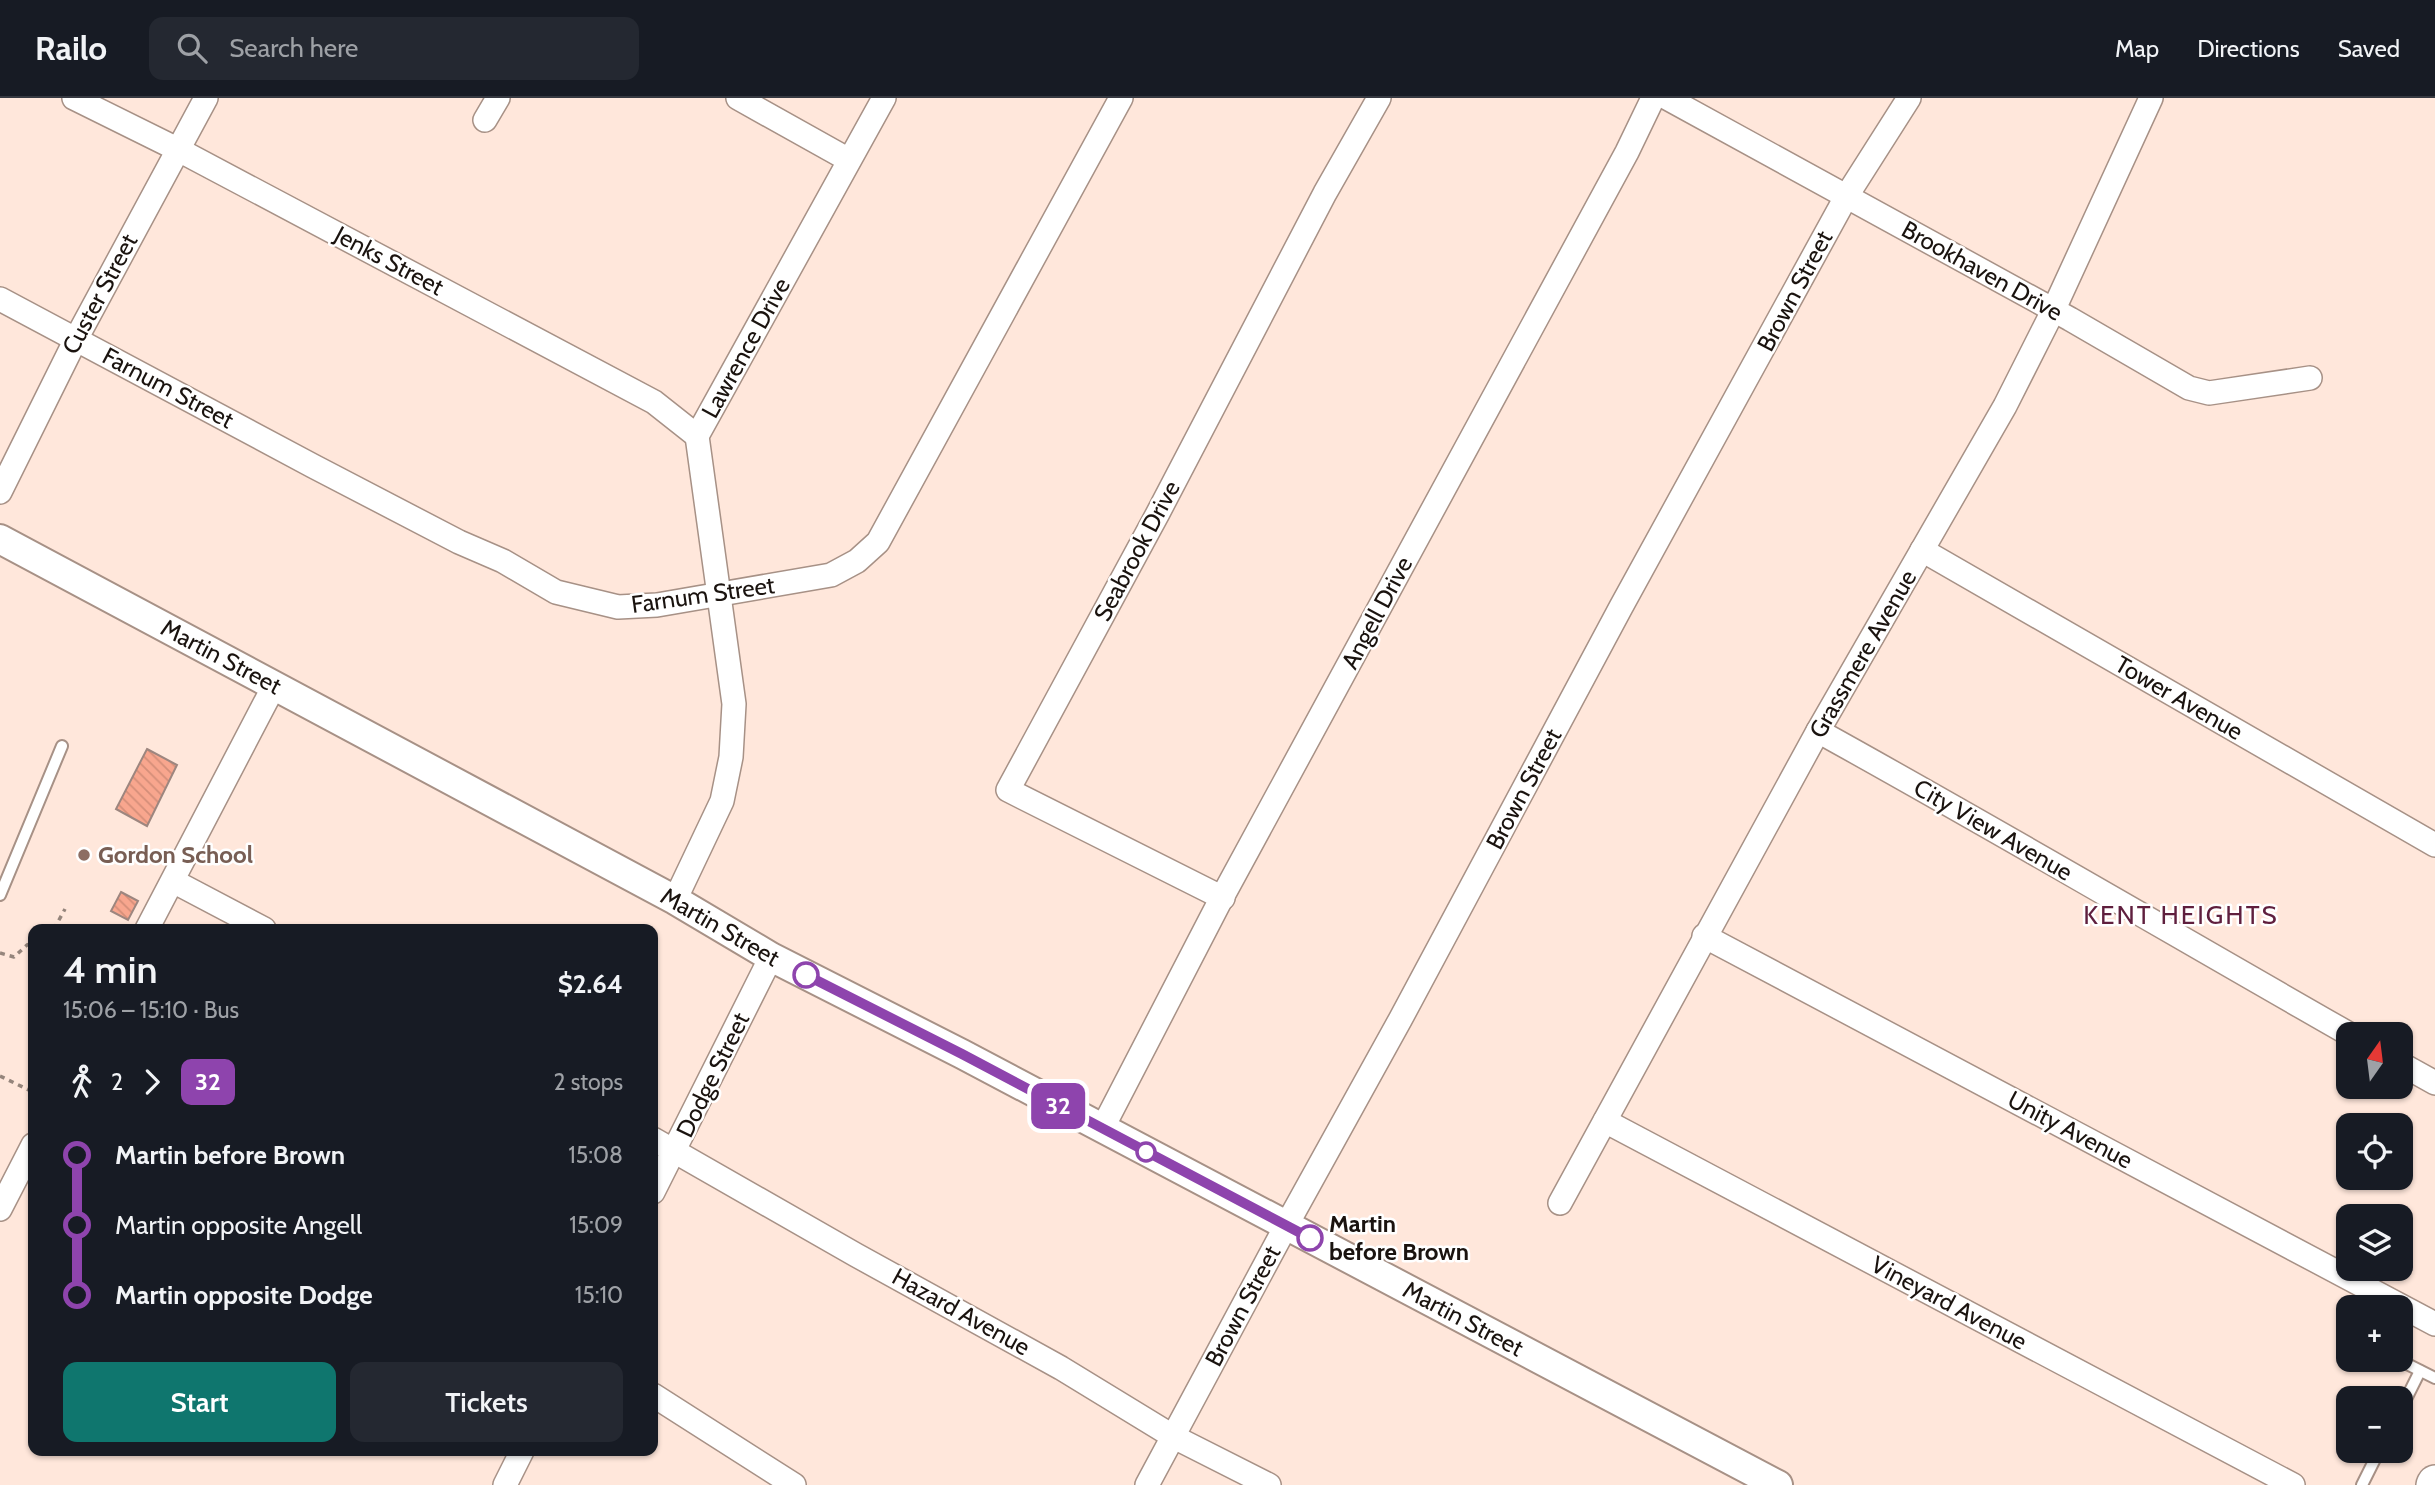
<!DOCTYPE html>
<html lang="en">
<head>
<meta charset="utf-8">
<style>
	:root { --surface:#171b24; --page:#242831; --text:#f1f3f6; --muted:#9ea1a6; --line:#363941; --accent:#0f766e }
	body { margin:0; font-family:Cabin,sans-serif; background:var(--page); color:var(--text); height:100vh; display:flex; flex-direction:column; font-size:26px; white-space:nowrap }
	* { box-sizing:border-box; margin:0 }
	p { font-size:23px; color:var(--muted) }
	.icon { flex:none; width:38px; height:38px; fill:none; stroke:currentColor; stroke-width:2; stroke-linecap:round; stroke-linejoin:round }
	.map { position:relative; flex:1; overflow:hidden }
	.panel { position:absolute; left:28px; top:826px; width:630px; height:532px; display:flex; flex-direction:column; background:var(--surface); border-radius:14px; box-shadow:0 2px 5px #0004 }
	.panel>* { flex:none }
	.badge { padding:0 14px; border-radius:10px; font-size:24px; line-height:46px }
	.needle { width:46px; rotate:14deg }
	.fabs { position:absolute; left:2336px; top:924px; display:grid; gap:14px }
	.fabs a { display:grid; place-items:center; width:77px; height:77px; border-radius:14px; background:var(--surface); box-shadow:0 2px 5px #0004; font-size:35px }
	.map>.badge { position:absolute; translate:-50% -50%; box-shadow:0 0 0 4px #fff }
	.legs { display:flex; align-items:center; gap:10px; height:77px; padding:0 35px; font-size:23px }
	.legs p { margin-inline-start:auto }
	.head { display:flex; align-items:center; justify-content:space-between; height:119px; padding:0 35px }
	h1 { font-size:38px; font-weight:600; line-height:52px }
	.button { display:flex; gap:14px; margin-top:auto; padding:14px 35px }
	.button a { flex:1; height:80px; border-radius:14px; background:var(--accent); color:#fff; font-size:28px; font-weight:600; line-height:80px; text-align:center }
	.button a+a { background:var(--page); color:var(--text) }
	ul { padding:0 35px; list-style:none }
	li { display:flex; align-items:center; gap:24px; height:70px; font-size:26px }
	li i { display:grid; place-items:center; width:10px; height:100%; margin:0 9px; background:currentColor }
	li i::after { content:''; width:18px; height:18px; margin:-9px; border:5px solid; border-radius:50%; background:var(--surface) }
	li p { margin-inline-start:auto }
	li:first-child i { background:linear-gradient(#0000 50%,currentColor 0) }
	li:last-child i { background:linear-gradient(currentColor 50%,#0000 0) }
	header { display:flex; align-items:center; gap:42px; box-sizing:border-box; height:98px; padding:0 35px; background:var(--surface); border-bottom:2px solid var(--line) }
	header strong { font-size:33px }
	nav { display:flex; gap:38px; margin-inline-start:auto; font-size:24px }
	.search { width:490px; height:63px; background:var(--page); display:flex; align-items:center; gap:18px; box-sizing:border-box; padding:0 24px; border-radius:14px; color:var(--muted); font-size:26px }
	.map>svg:first-child { display:block }
	.building { fill:url(#building-back-hatch); stroke:#9d867f; stroke-width:2 }
	.lines { fill:none; stroke-linecap:round; stroke-linejoin:round }
	.service-casing { stroke:#a79186; stroke-width:14 }
	.minor-casing { stroke:#a79186; stroke-width:26 }
	.tertiary-casing { stroke:#a79186; stroke-width:32 }
	.primary-casing { stroke:#a79186; stroke-width:38 }
	.path { stroke:#95857c; stroke-width:3.5; stroke-dasharray:5 5; stroke-linecap:butt }
	.service { stroke:#fff; stroke-width:10 }
	.minor { stroke:#fff; stroke-width:23 }
	.tertiary { stroke:#fff; stroke-width:28 }
	.primary { stroke:#fff; stroke-width:35 }
	.line-1-casing { stroke:#fff; stroke-width:16 }
	.line-1 { stroke:#8e44ad; stroke-width:10 }
	.education-dot { fill:#8d6e63; stroke:#fff; stroke-width:2.5 }
	.stop-1-dot { fill:#fff; stroke:#8e44ad; stroke-width:3.5 }
	.labels { text-anchor:middle; stroke-width:5; stroke-linejoin:round; paint-order:stroke }
	.street-label { font-size:24px; fill:#1a130f; stroke:#fff }
	.education-label { font-size:24px; font-weight:bold; fill:#785e54; stroke:#fff; text-anchor:start }
	.stop-label { font-size:24px; font-weight:bold; fill:#1a130f; stroke:#fff; text-anchor:start }
	.neighbourhood-label { font-size:26px; letter-spacing:2px; fill:#5f1f3e; stroke:#fff }
</style>
</head>
<body>
<header>
<strong>Railo</strong>
<div class="search"><svg class="icon" aria-label="search" viewBox="0 0 24 24"><circle cx="10" cy="10" r="6"/><path d="M15 15l6 6"/></svg>Search here</div>
<nav><a>Map</a><a>Directions</a><a>Saved</a></nav>
</header>
<div class="map">
<svg width="2435" height="1387" viewBox="0 0 2435 1387">
	<defs>
		<pattern id="building-back-hatch" width="6" height="6" patternUnits="userSpaceOnUse" patternTransform="scale(1.75)"><rect width="6" height="6" fill="#f8a68e"/><path d="M-1 5l2 2M0 0l6 6M5-1l2 2" fill="none" stroke="#d48e79"/></pattern>
	</defs>
	<rect width="100%" height="100%" fill="#ffe7db"/>
	<g class="building">
		<path d="M147,651L177,667L147,728L116,711Z"/>
		<path d="M121,794L138,803L128,822L111,813Z"/>
	</g>
	<g class="lines">
		<defs>
			<g id="service">
				<path d="M0,797L62,648"/>
				<path d="M2399,1262L2435,1280"/>
				<path d="M2401,1311L2420,1273"/>
				<path d="M2362,1387L2379,1353"/>
			</g>
			<g id="minor">
				<path d="M74,0L177,51L654,304L697,338"/>
				<path d="M738,0L849,62"/>
				<path d="M1667,0L2070,221L2189,290L2209,295L2310,280"/>
				<path d="M485,22L498,0"/>
				<path d="M0,201L313,368L459,444L503,463L556,494L618,509L657,507L831,477L857,463L878,444L1121,0"/>
				<path d="M0,394L76,241L206,0"/>
				<path d="M1922,452L2435,747"/>
				<path d="M1818,633C1997,732 2172,835 2349,936"/>
				<path d="M173,783L264,831"/>
				<path d="M1223,800L1008,692L1158,415L1325,95L1379,0"/>
				<path d="M675,802L722,703L731,659L734,606L697,338L884,0"/>
				<path d="M147,831L274,588"/>
				<path d="M1704,838L2435,1226"/>
				<path d="M2401,966L2435,985"/>
				<path d="M1605,1023L2293,1387"/>
				<path d="M1102,1031L1219,805L1627,54L1653,0"/>
				<path d="M653,1041L856,1157L1061,1270L1174,1339L1269,1387"/>
				<path d="M653,1094L771,859"/>
				<path d="M1560,1105L1818,633L2005,308L2053,213L2151,0"/>
				<path d="M0,1111L33,1047"/>
				<path d="M653,1297L794,1387"/>
				<path d="M505,1387L522,1353"/>
				<path d="M1147,1387L1286,1128L1400,922L1621,509L1846,99L1909,0"/>
			</g>
			<path id="tertiary" d="M0,441L675,802L771,859L962,956L1778,1387"/>
			<path id="primary" d="M2434,1387L2435,1385"/>
		</defs>
		<use href="#service" class="service-casing"/>
		<use href="#minor" class="minor-casing"/>
		<use href="#tertiary" class="tertiary-casing"/>
		<use href="#primary" class="primary-casing"/>
		<g class="path">
			<path d="M54,831L65,811"/>
			<path d="M0,855L14,859L27,847L33,845"/>
			<path d="M0,978L33,994"/>
		</g>
		<use href="#service" class="service"/>
		<use href="#minor" class="minor"/>
		<use href="#tertiary" class="tertiary"/>
		<use href="#primary" class="primary"/>
	</g>
	<g class="lines">
		<defs>
			<path id="line-1" d="M806,877L962,956L1310,1140"/>
		</defs>
		<use href="#line-1" class="line-1-casing"/>
		<use href="#line-1" class="line-1"/>
	</g>
	<circle class="education-dot" cx="84" cy="757" r="7"/>
	<g class="stop-1-dot">
		<circle cx="806" cy="877" r="12"/>
		<circle cx="1146" cy="1054" r="9"/>
		<circle cx="1310" cy="1140" r="12"/>
	</g>
	<g class="labels">
		<g class="street-label">
			<text transform="translate(389 163) rotate(28)" y="8">Jenks Street</text>
			<text transform="translate(1982 173) rotate(29)" y="8">Brookhaven Drive</text>
			<text transform="translate(1795 193) rotate(-62)" y="8">Brown Street</text>
			<text transform="translate(100 196) rotate(-62)" y="8">Custer Street</text>
			<text transform="translate(746 250) rotate(-61)" y="8">Lawrence Drive</text>
			<text transform="translate(168 290) rotate(28)" y="8">Farnum Street</text>
			<text transform="translate(1137 453) rotate(-62)" y="8">Seabrook Drive</text>
			<text transform="translate(703 497) rotate(-8)" y="8">Farnum Street</text>
			<text transform="translate(1377 515) rotate(-62)" y="8">Angell Drive</text>
			<text transform="translate(1863 556) rotate(-60)" y="8">Grassmere Avenue</text>
			<text transform="translate(221 559) rotate(28)" y="8">Martin Street</text>
			<text transform="translate(2179 600) rotate(30)" y="8">Tower Avenue</text>
			<text transform="translate(1524 691) rotate(-62)" y="8">Brown Street</text>
			<text transform="translate(1993 732) rotate(30)" y="8">City View Avenue</text>
			<text transform="translate(720 829) rotate(30)" y="8">Martin Street</text>
			<text transform="translate(713 977) rotate(-64)" y="8">Dodge Street</text>
			<text transform="translate(2070 1032) rotate(28)" y="8">Unity Avenue</text>
			<text transform="translate(1949 1205) rotate(28)" y="8">Vineyard Avenue</text>
			<text transform="translate(1243 1208) rotate(-62)" y="8">Brown Street</text>
			<text transform="translate(961 1214) rotate(29)" y="8">Hazard Avenue</text>
			<text transform="translate(1463 1221) rotate(28)" y="8">Martin Street</text>
		</g>
		<g class="education-label">
			<text x="98" y="765">Gordon School</text>
		</g>
		<g class="stop-label">
			<text x="1329" y="1134">Martin<tspan x="1329" dy="28">before Brown</tspan></text>
		</g>
		<g class="neighbourhood-label">
			<text x="2181" y="826">KENT HEIGHTS</text>
		</g>
	</g>
</svg>
<div class="fabs">
<a><svg class="needle" viewBox="-14 -14 28 28"><path d="M0-13l5 13h-10z" fill="#e53935"/><path d="M0 13l5-13h-10z" fill="#9ea1a6"/></svg></a>
<a><svg class="icon" aria-label="locate" viewBox="0 0 24 24"><circle cx="12" cy="12" r="6"/><path d="M12 2v4M12 18v4M2 12h4M18 12h4"/></svg></a>
<a><svg class="icon" aria-label="layers" viewBox="0 0 24 24"><path d="M12 4l9 5-9 5-9-5zM3 14l9 5 9-5"/></svg></a>
<a>+</a>
<a>−</a>
</div>
<b class="badge" style="left:1058px;top:1008px;background:#8e44ad;color:#fff">32</b>
<section class="panel">
<div class="head"><div><h1>4 min</h1><p>15:06 – 15:10 · Bus</p></div><b>$2.64</b></div>
<div class="legs"><svg class="icon" aria-label="walk" viewBox="0 0 24 24"><circle cx="13" cy="4" r="2"/><path d="M13 8l-2 6 4 7M11 14l-3 7M7 12l3-4h3l4 4"/></svg>2<svg class="icon" aria-label="forward" viewBox="0 0 24 24"><path d="M9 5l7 7-7 7"/></svg><b class="badge" style="background:#8e44ad;color:#fff">32</b><p>2 stops</p></div>
<ul>
<li><i style="color:#8e44ad"></i><b>Martin before Brown</b><p>15:08</p></li>
<li><i style="color:#8e44ad"></i><span>Martin opposite Angell</span><p>15:09</p></li>
<li><i style="color:#8e44ad"></i><b>Martin opposite Dodge</b><p>15:10</p></li>
</ul>
<div class="button"><a>Start</a><a>Tickets</a></div>
</section>
</div>
</body>
</html>
